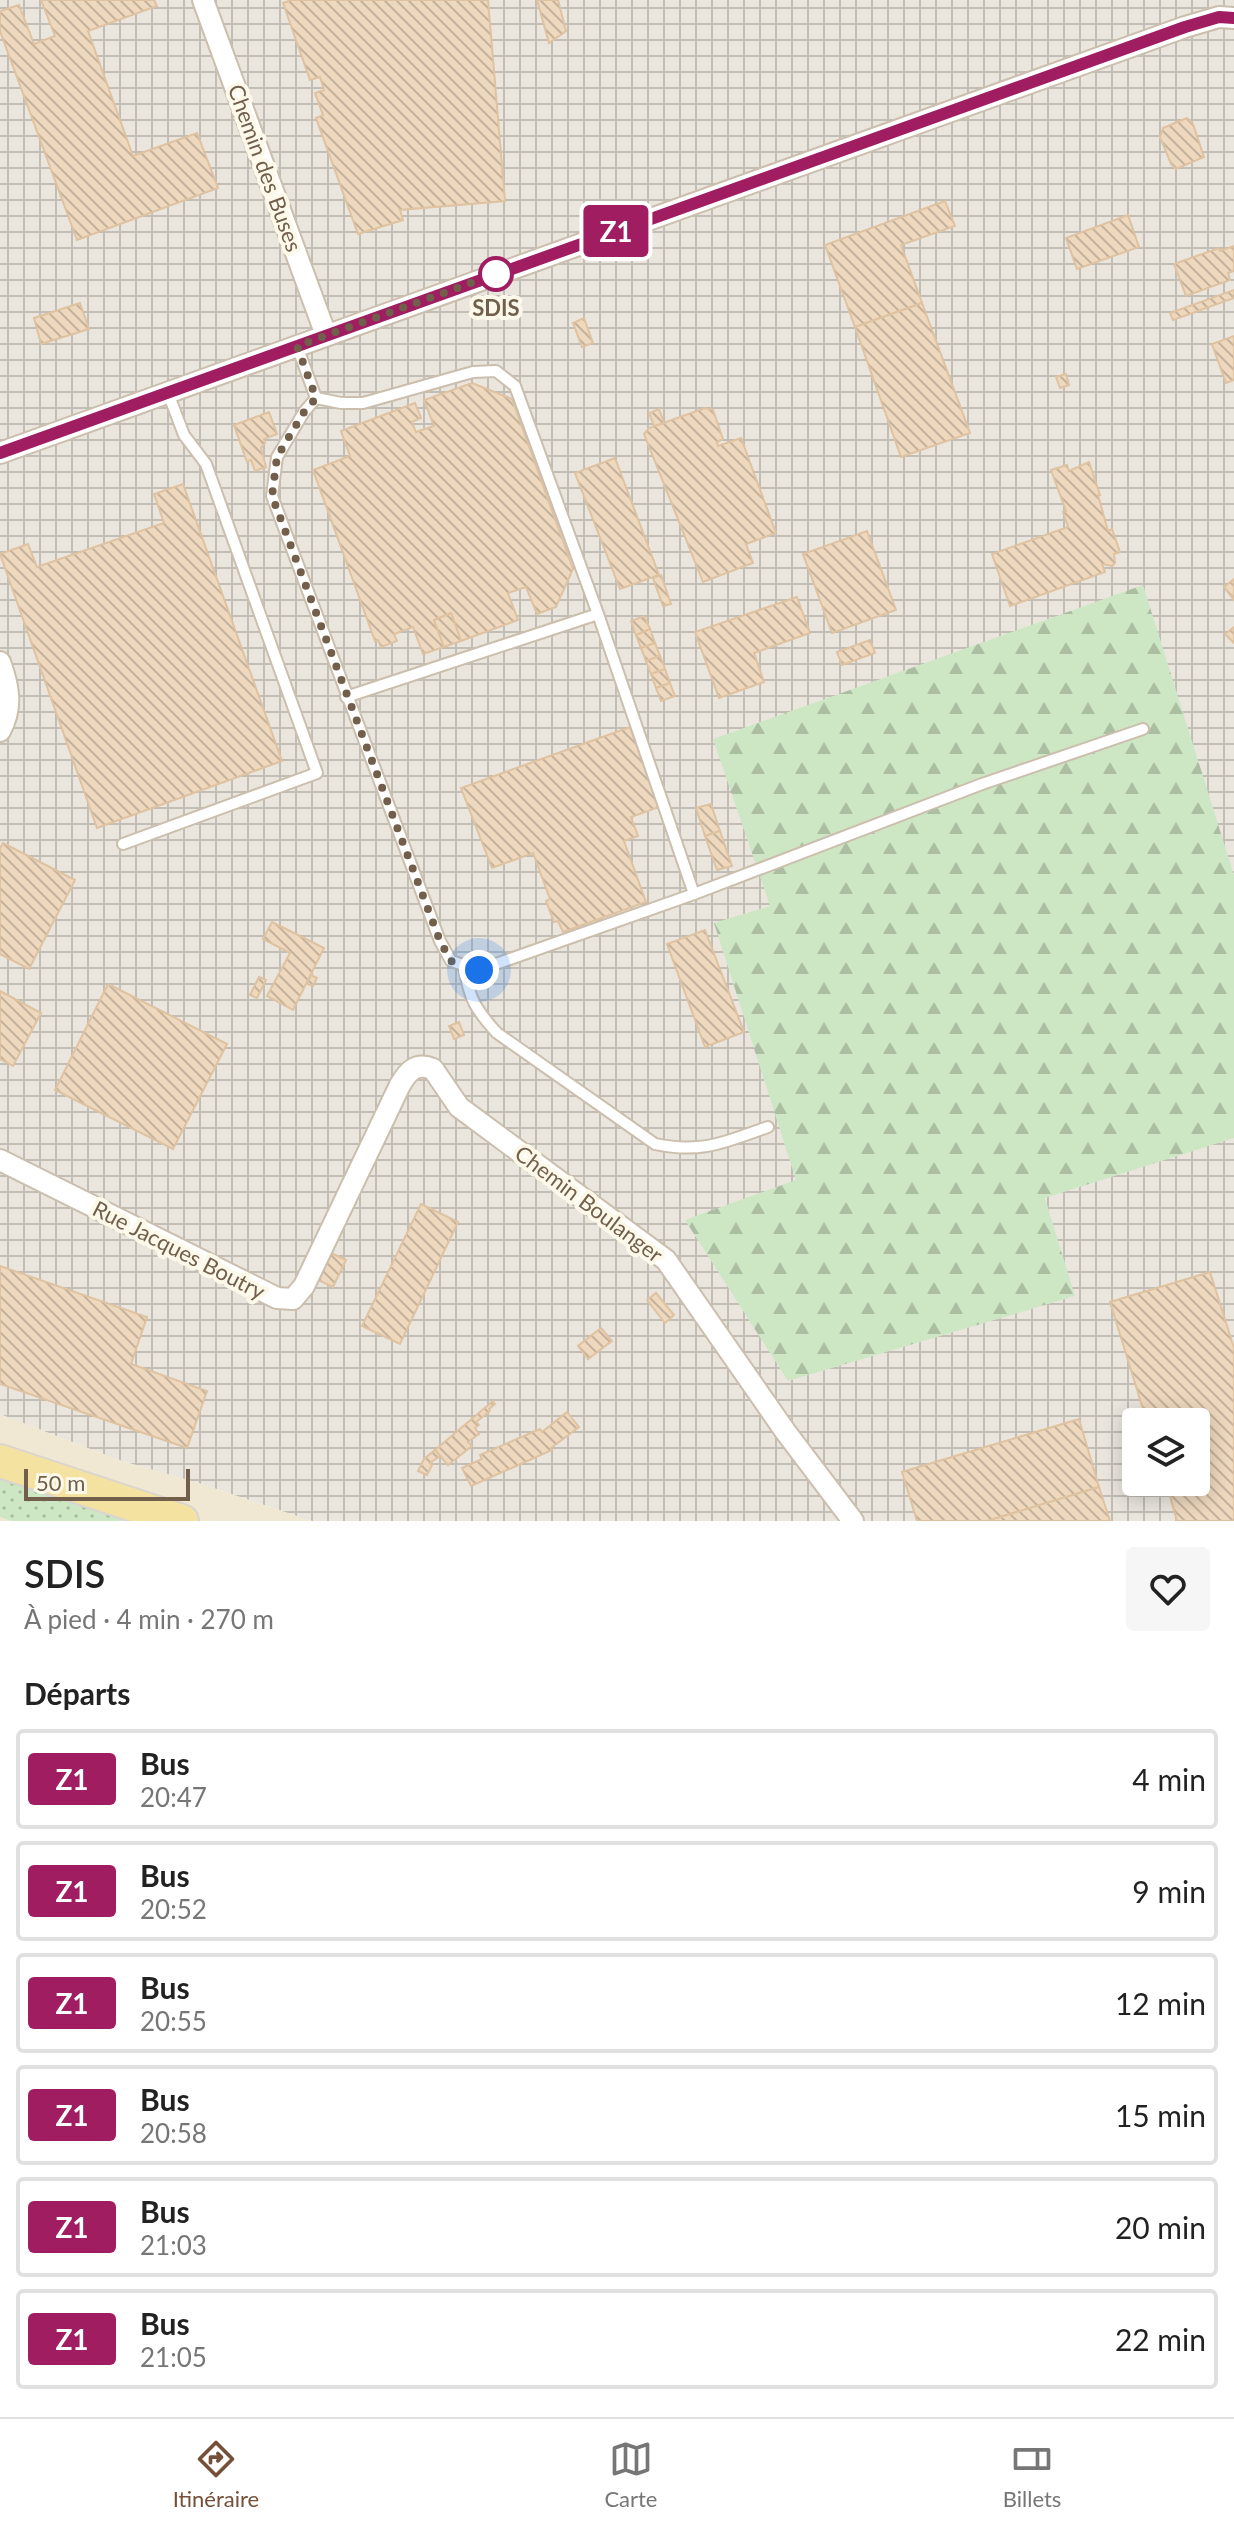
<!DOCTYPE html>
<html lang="fr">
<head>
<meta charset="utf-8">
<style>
	:root { --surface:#fff; --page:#f6f6f6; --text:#222; --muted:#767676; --line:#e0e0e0; --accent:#754f38 }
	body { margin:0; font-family:Lato,sans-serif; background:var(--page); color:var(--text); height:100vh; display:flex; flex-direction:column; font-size:30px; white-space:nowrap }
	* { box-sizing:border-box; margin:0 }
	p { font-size:26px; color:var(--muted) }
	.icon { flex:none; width:44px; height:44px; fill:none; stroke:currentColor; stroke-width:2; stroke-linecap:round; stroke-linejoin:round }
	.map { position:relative; height:1521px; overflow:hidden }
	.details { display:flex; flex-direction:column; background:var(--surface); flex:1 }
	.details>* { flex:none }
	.badge { padding:0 16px; border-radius:6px; font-size:28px; line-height:52px }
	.controls { position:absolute; left:1122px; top:1408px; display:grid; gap:16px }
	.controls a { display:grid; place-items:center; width:88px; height:88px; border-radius:8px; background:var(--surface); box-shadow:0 4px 20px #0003; font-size:40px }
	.scale { position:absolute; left:24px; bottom:20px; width:166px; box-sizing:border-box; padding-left:8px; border:4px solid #715f4c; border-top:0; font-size:22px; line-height:28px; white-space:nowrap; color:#715f4c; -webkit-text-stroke:6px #fdf9ea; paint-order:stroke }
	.you { position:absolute; width:40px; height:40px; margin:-20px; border:6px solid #fff; border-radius:50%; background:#1a73e8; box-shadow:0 0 0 12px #1a73e833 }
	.map>.badge { position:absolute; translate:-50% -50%; box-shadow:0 0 0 4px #fff }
	h2 { padding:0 24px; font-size:30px; line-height:72px }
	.round { display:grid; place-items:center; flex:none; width:84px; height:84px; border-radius:8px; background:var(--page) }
	.headline { display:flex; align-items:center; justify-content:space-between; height:136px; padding:0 24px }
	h1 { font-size:38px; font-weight:600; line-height:60px }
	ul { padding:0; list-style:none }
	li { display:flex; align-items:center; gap:24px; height:100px; margin:0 16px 12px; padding:0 8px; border:4px solid var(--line); border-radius:8px }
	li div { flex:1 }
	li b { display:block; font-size:30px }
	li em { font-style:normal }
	li .badge { min-width:88px; font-weight:700; text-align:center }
	.tabs { display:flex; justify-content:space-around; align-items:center; height:112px; border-top:2px solid var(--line); background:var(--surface); font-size:22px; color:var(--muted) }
	.tabs a { display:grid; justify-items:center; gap:4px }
	.tabs .on { color:var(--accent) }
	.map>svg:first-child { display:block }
	.residential { fill:#f1e8d3 }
	.industrial { fill:url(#industrial-grid); fill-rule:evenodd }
	.grass { fill:url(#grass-dots) }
	.forest { fill:url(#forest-firs) }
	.building { fill:url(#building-back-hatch); stroke:#dfc2a0; stroke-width:2 }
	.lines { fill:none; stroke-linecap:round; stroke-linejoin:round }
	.service-casing { stroke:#cbbeac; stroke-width:14 }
	.minor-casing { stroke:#cbbeac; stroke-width:24 }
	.primary-casing { stroke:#dad5d0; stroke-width:36 }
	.service { stroke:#fff; stroke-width:10 }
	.minor { stroke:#fff; stroke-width:20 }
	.primary { stroke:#f4e2a1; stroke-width:32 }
	.line-casing { stroke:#fff; stroke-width:18 }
	.line { stroke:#a01d62; stroke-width:12 }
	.walk { stroke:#715f4c; stroke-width:8; stroke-dasharray:0 14.4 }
	.stop-dot { fill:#fff; stroke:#a01d62; stroke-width:4 }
	.labels { text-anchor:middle; stroke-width:8; stroke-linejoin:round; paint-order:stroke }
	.street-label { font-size:22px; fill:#715f4c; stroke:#fdf9ea }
	.stop-label { font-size:22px; font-weight:bold; fill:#715f4c; stroke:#fdf9ea }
</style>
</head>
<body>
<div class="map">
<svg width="1234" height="1521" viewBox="0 0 1234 1521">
	<defs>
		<pattern id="industrial-grid" width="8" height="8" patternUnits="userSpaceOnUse" patternTransform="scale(2)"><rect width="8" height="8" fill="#eae6de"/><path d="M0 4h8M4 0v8" fill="none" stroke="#c2beb6"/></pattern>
		<pattern id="grass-dots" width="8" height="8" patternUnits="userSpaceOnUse" patternTransform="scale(2)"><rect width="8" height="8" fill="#cde7c4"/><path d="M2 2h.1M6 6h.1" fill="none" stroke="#abbea1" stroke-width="1.8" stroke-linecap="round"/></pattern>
		<pattern id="forest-firs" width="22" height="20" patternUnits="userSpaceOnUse" patternTransform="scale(2)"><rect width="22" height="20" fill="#cde7c4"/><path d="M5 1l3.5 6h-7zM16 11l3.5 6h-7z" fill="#abbea1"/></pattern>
		<pattern id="building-back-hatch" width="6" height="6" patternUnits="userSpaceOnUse" patternTransform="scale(2)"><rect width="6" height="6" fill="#eed8be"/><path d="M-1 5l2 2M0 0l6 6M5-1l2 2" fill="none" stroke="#c5b29d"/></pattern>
	</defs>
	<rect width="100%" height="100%" fill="#faf5e4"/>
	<path class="residential" d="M0,1414L119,1460L202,1484L312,1521H0Z"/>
	<path class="industrial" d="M0,0H1234V1521H312L202,1484L119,1460L0,1414ZM1136,1422H1196V1482H1136Z"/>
	<path class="grass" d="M0,1472L147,1521H12L0,1517Z"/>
	<path class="forest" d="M1143,585L1234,875V1138L1045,1198L1075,1296L788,1381L685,1220L796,1180L714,923L770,906L713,739Z"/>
	<g class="building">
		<path d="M41,0H154L157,6L88,31L133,156L197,133L218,188L77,240L0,31V11L19,5L34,44L55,36Z"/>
		<path d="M292,0H488L505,201L400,210L403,220L358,234L316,118L323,115L315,93L324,90L320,77L310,80L283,3Z"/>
		<path d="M537,0H558L566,31L549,43Z"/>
		<path d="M1187,118L1193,124L1204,157L1176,169L1171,164L1160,137L1163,128Z"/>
		<path d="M945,201L955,226L901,245L922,303L855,327L825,245Z"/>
		<path d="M1128,215L1139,247L1077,269L1066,238Z"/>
		<path d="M1234,246V271L1228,273L1230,280L1186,296L1174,264L1219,248L1220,251Z"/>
		<path d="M1234,290V298L1173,320L1170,313Z"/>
		<path d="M80,303L89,329L41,344L34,318Z"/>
		<path d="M922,303L970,433L901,457L855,327Z"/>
		<path d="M584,318L593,343L582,347L573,323Z"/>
		<path d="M1234,336V380L1226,383L1212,344Z"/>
		<path d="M1066,374L1069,385L1060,388L1056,377Z"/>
		<path d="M472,383L512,399L573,569L556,607L537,614L526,587L508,593L518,620L461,641L451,613L434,620L444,647L423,654L413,627L394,634L397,641L381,647L378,640L375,641L313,470L350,456L341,431L415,403L421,418L412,422L416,432L434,426L424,400Z"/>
		<path d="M705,408L713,410L723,439L717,442L718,446L741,438L776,533L746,544L753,563L703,582L644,434L649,428Z"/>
		<path d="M659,409L664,423L654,426L649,413Z"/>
		<path d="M269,412L277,434L264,439L265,443L261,448L266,467L255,471L251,460L247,462L234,425Z"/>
		<path d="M615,458L659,575L620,589L575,473Z"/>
		<path d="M1089,462L1100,495H1098L1108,531L1112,529L1120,552L1114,554L1115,563L1112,566L1102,564L1105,572L1010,606L992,554L1068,527L1063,512L1066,511L1051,470L1067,465L1069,471Z"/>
		<path d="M183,484L282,761L97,828L0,554L28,544L37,567L164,523L154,494Z"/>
		<path d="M867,531L896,610L832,633L803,554Z"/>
		<path d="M661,575L671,604L663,606L653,578Z"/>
		<path d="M1234,579V600L1224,587Z"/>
		<path d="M797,597L810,633L754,653L764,682L719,698L695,632Z"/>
		<path d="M451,613L461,641L444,647L434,620Z"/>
		<path d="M644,616L650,629L636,635L631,621Z"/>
		<path d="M1234,627V643L1225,634Z"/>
		<path d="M650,629L655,643L641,648L636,635Z"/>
		<path d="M870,640L875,653L842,665L837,652Z"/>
		<path d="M655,643L660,656L646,661L641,648Z"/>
		<path d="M660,656L665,669L651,674L646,661Z"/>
		<path d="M665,669L670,683L656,688L651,674Z"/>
		<path d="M670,683L675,696L661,701L656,688Z"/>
		<path d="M630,727L659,807L631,817L638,836L624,841L646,902L563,932L558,921L554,922L546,901L550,899L533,853L492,868L461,788Z"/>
		<path d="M711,804L720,831L705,836L696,808Z"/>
		<path d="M720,831L732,866L717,870L705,836Z"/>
		<path d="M3,843L75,880L29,969L0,954V848Z"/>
		<path d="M272,922L324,948L293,1010L267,996L290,953L263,939Z"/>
		<path d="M705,930L744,1032L705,1047L667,944Z"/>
		<path d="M311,975L317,978L313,986L307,984Z"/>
		<path d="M259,977L266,980L257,998L250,995Z"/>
		<path d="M108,984L227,1044L173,1149L55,1090Z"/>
		<path d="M0,991L41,1013L13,1066L0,1059Z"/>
		<path d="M459,1022L464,1035L454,1039L449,1026Z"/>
		<path d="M421,1204L458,1222L400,1344L362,1326Z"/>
		<path d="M331,1253L346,1260L333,1287L318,1280Z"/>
		<path d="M0,1266L147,1317L131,1364L207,1391L187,1448L0,1384Z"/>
		<path d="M1210,1272L1234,1348V1521H1177L1166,1482H1196V1422H1147L1110,1302Z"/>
		<path d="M656,1293L674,1315L665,1323L647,1300Z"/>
		<path d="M601,1328L612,1341L588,1359L578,1346Z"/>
		<path d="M493,1401L495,1404L489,1409L490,1411L476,1422L479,1425L475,1428L479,1434L468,1442L472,1446L448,1465L435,1450Z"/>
		<path d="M567,1412L579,1427L551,1448L552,1450L471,1486L462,1468L482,1459L480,1455L540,1429L542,1432Z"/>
		<path d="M1079,1419L1099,1487L987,1521H917L902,1472Z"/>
		<path d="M435,1450L440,1456L430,1463L432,1465L427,1475L418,1471L424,1459Z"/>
		<path d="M1099,1487L1110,1521H987Z"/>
	</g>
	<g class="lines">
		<defs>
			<g id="service">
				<path d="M297,346L316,398"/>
				<path d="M496,371L515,386L598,614L694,894L479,970L451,961L440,941L272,496L277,457L304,412L316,398L341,403H363L473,372Z"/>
				<path d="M346,697L598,614"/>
				<path d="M123,844L317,773L206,464L184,435L168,393"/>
				<path d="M694,894L982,784L1143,729"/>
				<path d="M464,966C469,998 475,1009 497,1033L655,1144C702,1154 725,1142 768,1127"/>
			</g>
			<g id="minor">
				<path d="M203,0L326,335"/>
				<path d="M0,453L1185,27L1219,17L1234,18"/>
				<path d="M0,662C9,687 13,707 0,731"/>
				<path d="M0,1160L277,1298L293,1299L304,1286L400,1085C408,1071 416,1062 433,1069L459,1107L666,1260L785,1431L853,1521"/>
			</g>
			<path id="primary" d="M0,1461L182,1521"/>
		</defs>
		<use href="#service" class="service-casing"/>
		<use href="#minor" class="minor-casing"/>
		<use href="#primary" class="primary-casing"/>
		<use href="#service" class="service"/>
		<use href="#minor" class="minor"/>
		<use href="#primary" class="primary"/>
	</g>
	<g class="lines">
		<defs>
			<path id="line" d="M0,453L1185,27L1219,17L1234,18"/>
		</defs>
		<use href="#line" class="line-casing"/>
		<use href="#line" class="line"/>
		<path class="walk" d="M479,970L451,961L440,941L272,496L277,457L304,412L316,398L297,346L496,274"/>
	</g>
	<circle class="stop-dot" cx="496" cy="274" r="16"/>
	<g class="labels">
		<g class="street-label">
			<text transform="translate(265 168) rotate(70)" y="8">Chemin des Buses</text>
			<text transform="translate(589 1204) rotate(37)" y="8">Chemin Boulanger</text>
			<text transform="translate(179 1250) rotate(27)" y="8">Rue Jacques Boutry</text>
		</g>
		<g class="stop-label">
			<text x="496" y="316">SDIS</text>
		</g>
	</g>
</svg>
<div class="controls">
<a><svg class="icon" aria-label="layers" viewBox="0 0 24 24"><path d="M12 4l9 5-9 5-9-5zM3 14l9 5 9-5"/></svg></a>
</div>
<div class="scale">50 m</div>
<div class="you" style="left:479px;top:970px"></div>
<b class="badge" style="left:616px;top:231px;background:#a01d62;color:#fff">Z1</b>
</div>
<section class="details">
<div class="headline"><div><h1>SDIS</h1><p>À pied · 4 min · 270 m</p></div><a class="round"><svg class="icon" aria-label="heart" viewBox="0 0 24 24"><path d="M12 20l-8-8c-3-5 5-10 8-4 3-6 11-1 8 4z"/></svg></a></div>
<h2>Départs</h2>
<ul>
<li><span class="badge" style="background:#a01d62;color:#fff">Z1</span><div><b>Bus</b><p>20:47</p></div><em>4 min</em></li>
<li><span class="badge" style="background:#a01d62;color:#fff">Z1</span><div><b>Bus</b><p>20:52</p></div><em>9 min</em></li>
<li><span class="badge" style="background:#a01d62;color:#fff">Z1</span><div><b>Bus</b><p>20:55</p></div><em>12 min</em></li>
<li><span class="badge" style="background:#a01d62;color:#fff">Z1</span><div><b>Bus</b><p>20:58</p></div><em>15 min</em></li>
<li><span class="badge" style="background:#a01d62;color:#fff">Z1</span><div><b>Bus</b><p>21:03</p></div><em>20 min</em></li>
<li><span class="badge" style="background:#a01d62;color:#fff">Z1</span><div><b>Bus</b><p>21:05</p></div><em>22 min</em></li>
</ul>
</section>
<nav class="tabs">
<a class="on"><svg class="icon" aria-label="directions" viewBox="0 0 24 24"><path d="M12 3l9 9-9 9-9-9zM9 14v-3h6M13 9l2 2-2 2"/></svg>Itinéraire</a>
<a><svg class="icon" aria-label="map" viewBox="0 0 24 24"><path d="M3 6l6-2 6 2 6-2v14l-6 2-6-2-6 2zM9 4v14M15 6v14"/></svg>Carte</a>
<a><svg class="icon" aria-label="tickets" viewBox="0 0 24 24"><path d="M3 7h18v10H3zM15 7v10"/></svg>Billets</a>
</nav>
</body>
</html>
